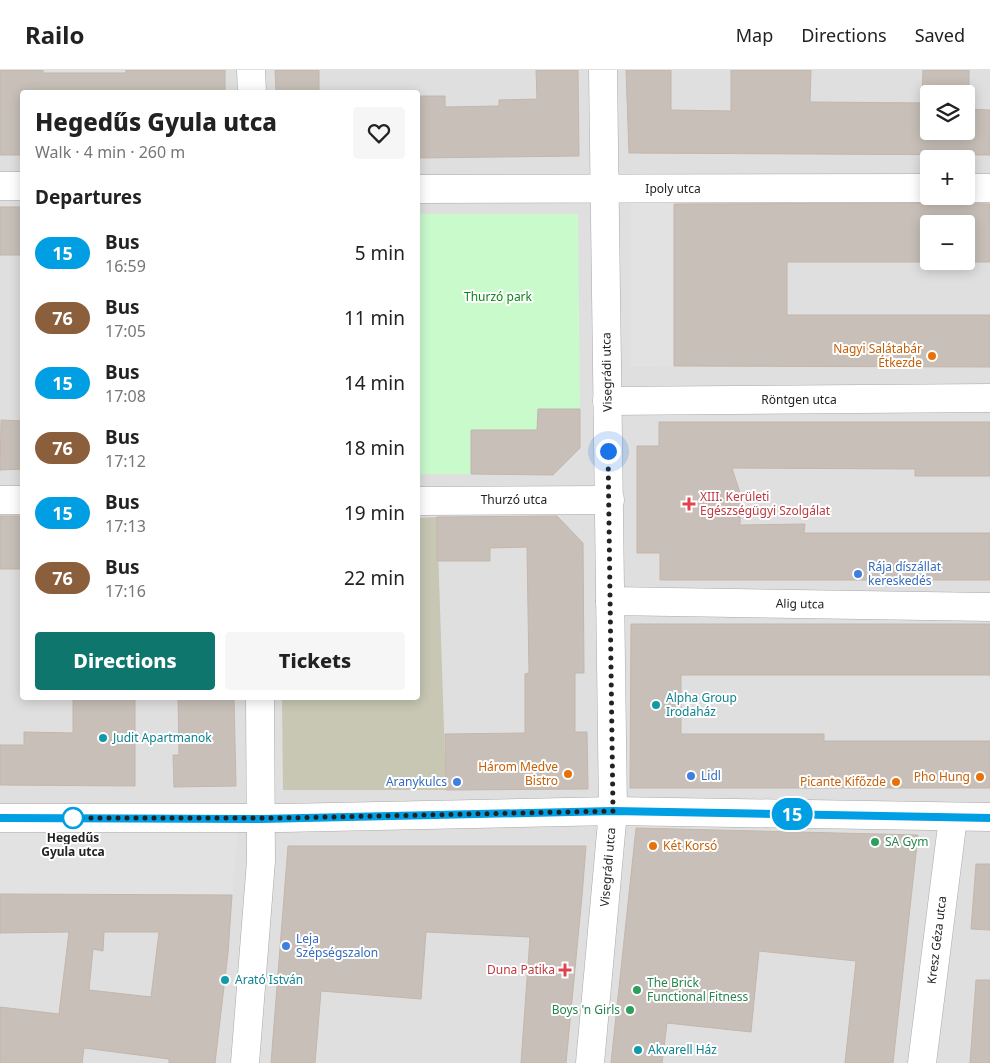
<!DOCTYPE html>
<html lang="en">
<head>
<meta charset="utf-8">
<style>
	:root { --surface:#fff; --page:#f6f6f6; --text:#222; --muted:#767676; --line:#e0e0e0; --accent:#0f766e }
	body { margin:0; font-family:"Noto Sans",sans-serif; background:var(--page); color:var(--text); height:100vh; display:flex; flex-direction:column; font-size:19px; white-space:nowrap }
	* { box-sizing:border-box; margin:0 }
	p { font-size:16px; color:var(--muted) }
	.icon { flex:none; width:28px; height:28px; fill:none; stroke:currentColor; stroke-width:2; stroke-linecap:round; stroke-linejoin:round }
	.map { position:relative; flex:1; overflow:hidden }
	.side { position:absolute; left:20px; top:20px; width:400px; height:610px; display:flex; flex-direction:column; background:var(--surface); border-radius:5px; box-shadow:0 2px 12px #0003 }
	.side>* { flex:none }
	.badge { padding:0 10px; border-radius:16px; font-size:18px; line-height:32px }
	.fabs { position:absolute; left:920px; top:15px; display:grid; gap:10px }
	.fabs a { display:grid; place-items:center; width:55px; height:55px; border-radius:5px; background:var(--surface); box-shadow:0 2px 12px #0003; font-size:25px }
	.you { position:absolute; width:25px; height:25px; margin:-12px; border:4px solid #fff; border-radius:50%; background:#1a73e8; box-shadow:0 0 0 8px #1a73e833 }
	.map>.badge { position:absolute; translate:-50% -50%; box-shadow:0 0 0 2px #fff }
	h2 { padding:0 15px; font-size:19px; line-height:45px }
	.round { display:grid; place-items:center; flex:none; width:52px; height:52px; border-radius:5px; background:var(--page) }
	.headline { display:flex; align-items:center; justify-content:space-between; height:85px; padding:0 15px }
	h1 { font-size:24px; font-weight:800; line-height:38px }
	.cta { display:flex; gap:10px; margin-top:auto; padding:10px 15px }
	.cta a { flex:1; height:58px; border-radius:5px; background:var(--accent); color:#fff; font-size:20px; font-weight:800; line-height:58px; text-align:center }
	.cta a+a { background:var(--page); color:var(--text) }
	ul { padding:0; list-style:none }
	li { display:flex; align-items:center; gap:15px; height:65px; padding:0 15px }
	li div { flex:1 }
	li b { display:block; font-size:19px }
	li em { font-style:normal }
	li .badge { min-width:55px; font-weight:700; text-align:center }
	header { display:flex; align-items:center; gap:30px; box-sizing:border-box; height:70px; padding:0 25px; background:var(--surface); border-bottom:1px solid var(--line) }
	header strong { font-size:24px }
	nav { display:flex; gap:28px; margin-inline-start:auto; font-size:18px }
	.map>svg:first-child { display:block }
	.residential { fill:#e0dfdf; fill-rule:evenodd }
	.construction { fill:#c7c7b4 }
	.park { fill:#c8facc }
	.parking { fill:#e2e2e2 }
	.building { fill:#c7bfb8; stroke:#c4b6ab; fill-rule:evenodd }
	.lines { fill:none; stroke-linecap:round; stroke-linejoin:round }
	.minor-casing { stroke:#a9a9a9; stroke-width:29 }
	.minor { stroke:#fff; stroke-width:28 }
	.line-casing { stroke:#fff; stroke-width:11 }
	.line { stroke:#009ee3; stroke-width:8 }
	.walk { stroke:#222; stroke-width:5; stroke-dasharray:0 9 }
	.food-dot { fill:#e8710a; stroke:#fff; stroke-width:2 }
	.health-dot { fill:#e0444e; stroke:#fff; stroke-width:2 }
	.shop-dot { fill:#3f7fe0; stroke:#fff; stroke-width:2 }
	.culture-dot { fill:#0f9aa8; stroke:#fff; stroke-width:2 }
	.stop-dot { fill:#fff; stroke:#009ee3; stroke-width:2.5 }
	.leisure-dot { fill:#2e9e5b; stroke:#fff; stroke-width:2 }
	.labels { text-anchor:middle; stroke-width:4; stroke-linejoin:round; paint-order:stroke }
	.street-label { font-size:12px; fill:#222; stroke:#fff }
	.park-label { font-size:12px; fill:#0c8416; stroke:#fff }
	.food-label { font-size:12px; fill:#c56008; stroke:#fff; text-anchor:end }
	.health-label { font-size:12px; fill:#be3a42; stroke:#fff; text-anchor:start }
	.shop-label { font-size:12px; fill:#366cbe; stroke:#fff; text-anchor:start }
	.culture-label { font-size:12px; fill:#0d838f; stroke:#fff; text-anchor:start }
	.stop-label { font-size:12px; font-weight:bold; fill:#222; stroke:#fff }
	.leisure-label { font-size:12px; fill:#27864d; stroke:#fff; text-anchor:start }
</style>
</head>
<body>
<header>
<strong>Railo</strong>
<nav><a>Map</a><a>Directions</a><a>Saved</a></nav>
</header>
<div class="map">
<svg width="990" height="993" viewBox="0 0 990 993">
	<rect width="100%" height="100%" fill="#f2efe9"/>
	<path class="residential" d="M0,0H990V993H0ZM22,22H418V628H22ZM929,24H966V61H929ZM929,89H966V126H929ZM929,154H966V191H929Z"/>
	<path class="construction" d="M437,447L446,720H283L282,628H418V448Z"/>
	<path class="park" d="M418,144H578L580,339H538L537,360H471V404H418Z"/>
	<g class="parking">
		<path d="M631,133H674L673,296L630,297Z"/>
		<path d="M0,761L238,762L232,825L0,824Z"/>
	</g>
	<g class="building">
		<path d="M0,0H43V3H126V0H225V22H22V85H0Z"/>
		<path d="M275,0H319V22H276Z"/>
		<path d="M536,0H578L579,86L418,88V26H445V37L499,36V30L537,29Z"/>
		<path d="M626,0H671V40L731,41V0H811L810,32L929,33V61H966V39L990,40V85L629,83Z"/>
		<path d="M923,0H969V24H922Z"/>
		<path d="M931,133L990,134V192H966V154H929V192H787V245H990V297L674,296V134Z"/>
		<rect x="0" y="137" width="22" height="48"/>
		<path d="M538,339H580V378L553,405L471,404V360H537Z"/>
		<path d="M1,350L22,351V399L0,400Z"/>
		<path d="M659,352H990V406H915V399L732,398L741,426L740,455L805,454L804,463H990V510H660V483H637V376H659Z"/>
		<rect x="0" y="446" width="22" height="53"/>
		<path d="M557,446L583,473L584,603H575V662H587L588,719L446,720L445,664L525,663V604L529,603L527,477L490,478V491H437V447Z"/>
		<path d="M631,554H990V605H681V664H824V671H990V718H630Z"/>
		<path d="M73,628H135V716L0,715V675H24V662L73,663Z"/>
		<path d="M178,628H234L236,716L174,717L173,685H179Z"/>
		<path d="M636,758L918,765L893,993H845L856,891L759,881L751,962L667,953L662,993H611Z"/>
		<path d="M288,776H586L582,826L566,993H521L530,867L426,862L421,929L321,921L315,993H271Z"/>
		<path d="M976,794H990V860L971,859Z"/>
		<path d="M0,824L232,825L228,883L215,993H169V989L84,978L82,993H0V937L59,944L69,862L0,863ZM104,862H159L151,927L89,920L93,879L103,881Z"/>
		<path d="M976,910H990V993H970Z"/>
	</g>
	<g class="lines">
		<defs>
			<g id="minor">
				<path d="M251,0L252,22"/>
				<path d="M0,116H22"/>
				<path d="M966,118H990"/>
				<path d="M418,119L929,118"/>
				<path d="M607,331L990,328"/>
				<path d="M0,430H22"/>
				<path d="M418,431L610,430"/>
				<path d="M610,531L990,537"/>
				<path d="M0,748H283L613,741L990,747"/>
				<path d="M245,993L261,791L260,628"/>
				<path d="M590,993L613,741L603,0"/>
				<path d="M922,993L953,748"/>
			</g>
		</defs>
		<use href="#minor" class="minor-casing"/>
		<use href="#minor" class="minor"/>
	</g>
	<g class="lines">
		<defs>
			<path id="line" d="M0,748L261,749L613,741L990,748"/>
		</defs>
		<use href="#line" class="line-casing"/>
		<use href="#line" class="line"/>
		<path class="walk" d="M73,748H283L613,741L608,381"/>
	</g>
	<g class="food-dot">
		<circle cx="932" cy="286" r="5"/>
		<circle cx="568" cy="704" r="5"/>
		<circle cx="980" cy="707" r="5"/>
		<circle cx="896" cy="712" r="5"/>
		<circle cx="653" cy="776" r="5"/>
	</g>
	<g class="health-dot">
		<path d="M686.5 426.5h5v5h5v5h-5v5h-5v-5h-5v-5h5z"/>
		<path d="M562.5 892.5h5v5h5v5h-5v5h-5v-5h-5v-5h5z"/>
	</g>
	<g class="shop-dot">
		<circle cx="858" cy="504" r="5"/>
		<circle cx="691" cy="706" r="5"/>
		<circle cx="457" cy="712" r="5"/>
		<circle cx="286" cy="876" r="5"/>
	</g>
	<g class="culture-dot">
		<circle cx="656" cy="635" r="5"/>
		<circle cx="103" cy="668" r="5"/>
		<circle cx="225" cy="910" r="5"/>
		<circle cx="638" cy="980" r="5"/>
	</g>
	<circle class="stop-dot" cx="73" cy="748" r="10"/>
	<g class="leisure-dot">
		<circle cx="875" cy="772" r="5"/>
		<circle cx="637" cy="920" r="5"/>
		<circle cx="630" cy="940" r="5"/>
	</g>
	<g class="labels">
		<g class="street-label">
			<text x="673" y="123">Ipoly utca</text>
			<text transform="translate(607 302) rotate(-91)" y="4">Visegrádi utca</text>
			<text x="799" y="334">Röntgen utca</text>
			<text x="514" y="434">Thurzó utca</text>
			<text transform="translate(800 534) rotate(1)" y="4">Alig utca</text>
			<text transform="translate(608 797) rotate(-85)" y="4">Visegrádi utca</text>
			<text transform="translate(937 870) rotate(-83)" y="4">Kresz Géza utca</text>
		</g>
		<g class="park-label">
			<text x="498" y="231">Thurzó park</text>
		</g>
		<g class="food-label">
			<text x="922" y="283">Nagyi Salátabár<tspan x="922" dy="14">Étkezde</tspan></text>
			<text x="558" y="701">Három Medve<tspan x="558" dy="14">Bistro</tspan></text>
			<text x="970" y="711">Pho Hung</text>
			<text x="886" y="716">Picante Kifőzde</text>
			<text x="663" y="780" text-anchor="start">Két Korsó</text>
		</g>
		<g class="health-label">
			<text x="700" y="431">XIII. Kerületi<tspan x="700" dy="14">Egészségügyi Szolgálat</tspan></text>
			<text x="555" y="904" text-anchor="end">Duna Patika</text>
		</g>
		<g class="shop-label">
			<text x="868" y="501">Rája díszállat<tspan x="868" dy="14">kereskedés</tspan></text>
			<text x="701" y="710">Lidl</text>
			<text x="447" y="716" text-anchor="end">Aranykulcs</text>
			<text x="296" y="873">Leja<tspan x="296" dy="14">Szépségszalon</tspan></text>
		</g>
		<g class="culture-label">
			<text x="666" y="632">Alpha Group<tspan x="666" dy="14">Irodaház</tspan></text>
			<text x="113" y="672">Judit Apartmanok</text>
			<text x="235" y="914">Arató István</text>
			<text x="648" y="984">Akvarell Ház</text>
		</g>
		<g class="stop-label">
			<text x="73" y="772">Hegedűs<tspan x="73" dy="14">Gyula utca</tspan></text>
		</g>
		<g class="leisure-label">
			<text x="885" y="776">SA Gym</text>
			<text x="647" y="917">The Brick<tspan x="647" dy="14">Functional Fitness</tspan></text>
			<text x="620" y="944" text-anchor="end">Boys 'n Girls</text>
		</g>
	</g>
</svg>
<div class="fabs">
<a><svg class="icon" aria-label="layers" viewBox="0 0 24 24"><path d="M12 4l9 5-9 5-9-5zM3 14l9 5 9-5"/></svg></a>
<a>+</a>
<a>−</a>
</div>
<div class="you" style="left:608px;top:381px"></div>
<b class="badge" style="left:792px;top:744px;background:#009ee3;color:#fff">15</b>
<section class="side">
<div class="headline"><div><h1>Hegedűs Gyula utca</h1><p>Walk · 4 min · 260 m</p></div><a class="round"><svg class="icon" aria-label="heart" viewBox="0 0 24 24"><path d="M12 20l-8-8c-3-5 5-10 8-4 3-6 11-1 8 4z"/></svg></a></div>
<h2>Departures</h2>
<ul>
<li><span class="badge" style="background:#009ee3;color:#fff">15</span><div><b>Bus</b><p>16:59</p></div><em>5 min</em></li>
<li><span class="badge" style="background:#8b5e3c;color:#fff">76</span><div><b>Bus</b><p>17:05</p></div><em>11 min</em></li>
<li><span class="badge" style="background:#009ee3;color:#fff">15</span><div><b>Bus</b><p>17:08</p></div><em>14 min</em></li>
<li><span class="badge" style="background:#8b5e3c;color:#fff">76</span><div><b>Bus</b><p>17:12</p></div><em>18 min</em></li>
<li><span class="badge" style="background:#009ee3;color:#fff">15</span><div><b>Bus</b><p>17:13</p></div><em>19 min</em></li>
<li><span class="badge" style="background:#8b5e3c;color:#fff">76</span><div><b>Bus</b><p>17:16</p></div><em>22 min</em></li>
</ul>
<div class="cta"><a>Directions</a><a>Tickets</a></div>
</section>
</div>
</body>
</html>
